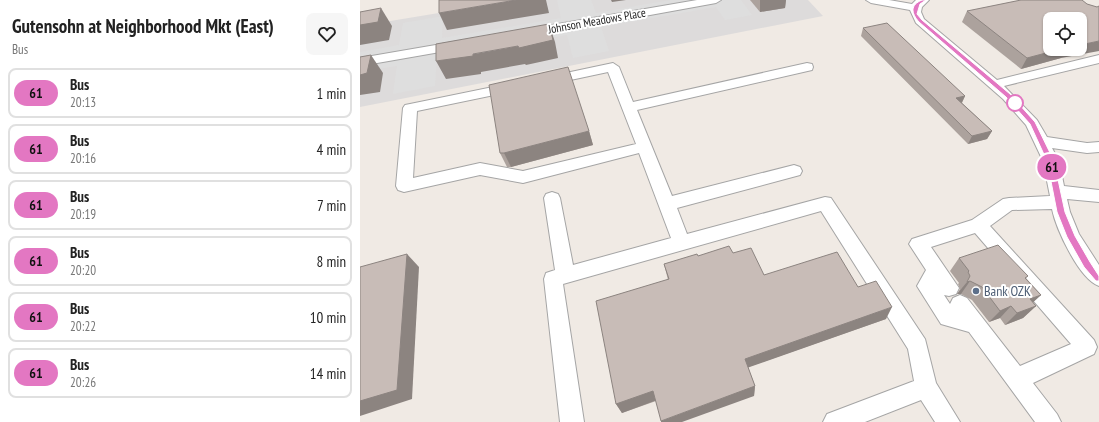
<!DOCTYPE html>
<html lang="en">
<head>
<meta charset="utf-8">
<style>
	:root { --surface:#fff; --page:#f6f6f6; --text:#222; --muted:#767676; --line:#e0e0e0 }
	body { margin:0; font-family:"PT Sans Narrow",sans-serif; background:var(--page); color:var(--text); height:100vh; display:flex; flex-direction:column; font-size:15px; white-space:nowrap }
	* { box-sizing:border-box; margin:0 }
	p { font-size:13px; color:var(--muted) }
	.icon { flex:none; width:22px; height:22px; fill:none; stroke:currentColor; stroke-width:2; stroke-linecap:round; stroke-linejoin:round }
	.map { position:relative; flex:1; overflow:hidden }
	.details { display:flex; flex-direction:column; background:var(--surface); width:360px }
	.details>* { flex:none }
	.badge { padding:0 8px; border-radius:13px; font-size:14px; line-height:26px }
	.tools { position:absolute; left:683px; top:12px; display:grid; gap:8px }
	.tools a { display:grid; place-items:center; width:44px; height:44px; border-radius:8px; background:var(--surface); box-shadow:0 1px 3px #0004; font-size:20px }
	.map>.badge { position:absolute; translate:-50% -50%; box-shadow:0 0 0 2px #fff }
	.round { display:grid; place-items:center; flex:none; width:42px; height:42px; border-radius:8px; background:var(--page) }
	.overview { display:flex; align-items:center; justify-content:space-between; height:68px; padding:0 12px }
	h1 { font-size:19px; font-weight:600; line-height:30px }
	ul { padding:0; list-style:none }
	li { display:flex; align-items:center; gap:12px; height:50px; margin:0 8px 6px; padding:0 4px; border:2px solid var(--line); border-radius:8px }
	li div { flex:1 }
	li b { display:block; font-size:15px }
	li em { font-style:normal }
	li .badge { min-width:44px; font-weight:700; text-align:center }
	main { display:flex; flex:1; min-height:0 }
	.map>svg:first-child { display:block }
	.residential { fill:#dddbdb }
	.parking { fill:#dedede }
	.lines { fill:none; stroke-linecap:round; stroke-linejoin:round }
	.minor-casing { stroke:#a5a5a5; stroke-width:2 }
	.minor { fill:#fff; fill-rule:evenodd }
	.wall { fill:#aca29d }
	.shaded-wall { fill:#8c8480 }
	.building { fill:#c8bcb7; stroke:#8c8480 }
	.line { fill:#e377c2; stroke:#fff }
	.stop-dot { fill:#fff; stroke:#e377c2; stroke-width:2 }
	.service-dot { fill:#5c6f8a; stroke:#fff; stroke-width:1.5 }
	.labels { text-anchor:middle; stroke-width:4; stroke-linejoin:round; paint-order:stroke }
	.far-street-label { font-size:12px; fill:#1e1e1e; stroke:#fff }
	.service-label { font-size:14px; fill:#4e5e75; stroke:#fff; text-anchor:start }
</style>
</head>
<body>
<main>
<section class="details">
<div class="overview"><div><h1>Gutensohn at Neighborhood Mkt (East)</h1><p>Bus</p></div><a class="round"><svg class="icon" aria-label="heart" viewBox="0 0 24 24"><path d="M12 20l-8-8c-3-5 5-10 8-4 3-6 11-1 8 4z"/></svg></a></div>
<ul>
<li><span class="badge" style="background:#e377c2;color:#111">61</span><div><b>Bus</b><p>20:13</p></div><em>1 min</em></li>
<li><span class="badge" style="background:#e377c2;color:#111">61</span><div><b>Bus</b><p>20:16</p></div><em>4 min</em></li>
<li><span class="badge" style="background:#e377c2;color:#111">61</span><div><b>Bus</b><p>20:19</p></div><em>7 min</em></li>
<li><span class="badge" style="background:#e377c2;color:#111">61</span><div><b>Bus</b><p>20:20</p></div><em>8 min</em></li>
<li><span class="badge" style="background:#e377c2;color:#111">61</span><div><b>Bus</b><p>20:22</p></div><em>10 min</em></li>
<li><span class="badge" style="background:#e377c2;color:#111">61</span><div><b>Bus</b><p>20:26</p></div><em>14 min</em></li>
</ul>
</section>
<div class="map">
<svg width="739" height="422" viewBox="0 0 739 422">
	<rect width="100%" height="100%" fill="#f0eae4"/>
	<path class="residential" d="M158,0H448L463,16L0,107V26Z"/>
	<path class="parking" d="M197,0H231L236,13L310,0H381L392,15L365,20L356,7L241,27L249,51L213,58L207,35L77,58L75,86L33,94L37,66L0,72V52L39,45L43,23L83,16L82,38L201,18Z"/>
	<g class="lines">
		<defs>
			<g id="minor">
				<path d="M337,0H361L356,3L169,37L163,33L169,29Z"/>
				<path d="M506,0H529L552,4L556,0H569L562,7L561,12L564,19L637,80L739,55V63L644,86L677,120L687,137L727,143L739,142V152L727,153L692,148L699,161L704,186L739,190V202L707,199L710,212L719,234L739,265V286C719,279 696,229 692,209L652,210L630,226L734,340L737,347L734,354L673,383L697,414L701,422H675L609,332L581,324L557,286L566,270L549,244L552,239L612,220L643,199L649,198L690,196L683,161L666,125L643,99L556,23L550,10L511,3ZM615,233L711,344L660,366L607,298L600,295L593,298L590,304L584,295L589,296L596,294L599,288L571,247Z"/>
				<path d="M99,41L103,42L105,45L103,48L0,66V58Z"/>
				<path d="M253,63L259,67L273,102L447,63L452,64L453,67L452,70L277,110L312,196L434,165L440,167L442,171L440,175L317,208L327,234L465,197L471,198L565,339L576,383L600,422H575L561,400L505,422H463L467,414L554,381L548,349L461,211L203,284L224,422H200L184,279L186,273L195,270L184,198L186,194L192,192L198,194L200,198L213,265L311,238L279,153L163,183L120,175L44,192L38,190L36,186L43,108L45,105L50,104L153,83L158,84L160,87L158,90L57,111L53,178L120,163L163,171L276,144L248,72L187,85L182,84L180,81L182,78L187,77Z"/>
			</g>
		</defs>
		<use href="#minor" class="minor-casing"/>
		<use href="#minor" class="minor"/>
	</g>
	<g class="wall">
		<path d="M390,0H426L425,8L400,12Z"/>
		<path d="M607,11L701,58L661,69L602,22Z"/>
		<path d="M503,28L605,96L602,103L632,131L627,139L608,144L501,36Z"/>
		<path d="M229,131L233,145L151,167H147L140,153Z"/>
		<path d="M373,253L404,275L498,287L526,319L388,367L395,386L394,396L296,401L262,413L256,404L308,280L304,264L338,256Z"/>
		<path d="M599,258L668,276L666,278L681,295L673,302L676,306L663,318L645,325L640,318L629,322L612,300L601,294H597L600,289L598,284L599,283L590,271Z"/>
	</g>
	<g class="shaded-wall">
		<path d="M156,0H186L189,13L87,30L79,13Z"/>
		<path d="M251,0H266L252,2Z"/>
		<path d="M400,0H426L425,8L400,12Z"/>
		<path d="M21,8L32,26L29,40L0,45V25Z"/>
		<path d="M189,24L195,42L198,58L166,65L165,64L121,72V74L86,79L76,61L158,46Z"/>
		<path d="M739,41V51L701,58L661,69L667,58L701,49H720V45Z"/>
		<path d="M11,55L23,73L20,92L0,95V75Z"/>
		<path d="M605,96L601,104L596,98Z"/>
		<path d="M229,131L233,145L151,167L144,153Z"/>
		<path d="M632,131L627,139L608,144L612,136Z"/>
		<path d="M47,254L59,267L52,399L0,416V401Z"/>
		<path d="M610,281L601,294H597L607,282Z"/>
		<path d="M681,295L668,307L670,299Z"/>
		<path d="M651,306L640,318L629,322L640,311Z"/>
		<path d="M676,306L663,318L645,325L657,313Z"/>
		<path d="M532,307L526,319L384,369L385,359Z"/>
		<path d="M395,386L394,396L322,422H301V421Z"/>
		<path d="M293,391L297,400L262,413L256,404Z"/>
	</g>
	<g class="building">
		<path d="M79,0H156L79,13Z"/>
		<path d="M661,0H722L727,4L737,7L739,6V41L720,45V19H690V49H701L667,58L607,11Z"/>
		<path d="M21,8L18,22L0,25V12Z"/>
		<path d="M527,23L605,96L596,98L632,131L612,136L503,28Z"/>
		<path d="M189,24L193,40L159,48L158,46L113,54V56L76,61V44Z"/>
		<path d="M11,55L7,73L0,75V57Z"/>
		<path d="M208,67L229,131L144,153H140L129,85Z"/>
		<path d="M638,245L668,276L665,278L681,295L670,299L676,306L657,313L651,306L640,311L622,287L610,281L607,282L610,276L608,272L609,271L599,258Z"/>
		<path d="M369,246L373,253L391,248L404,275L477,252L498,287L516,281L532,307L385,359L395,386L301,421L293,391L256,404L236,301L309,279L304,264L337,254L338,256Z"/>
		<path d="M47,254L37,390L0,401V267Z"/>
	</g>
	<path class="line" d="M562,0H566L560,4L557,14L562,20L650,94L675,122L694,161L705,212L715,236L730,262L739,276V281H736L724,267L707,237L697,212L687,161L670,124L646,97L559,22C551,13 550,5 562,0Z"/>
	<circle class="stop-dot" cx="655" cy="103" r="8"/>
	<circle class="service-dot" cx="616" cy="291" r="4"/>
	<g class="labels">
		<g class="far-street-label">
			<text transform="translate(237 21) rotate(-10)" y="4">Johnson Meadows Place</text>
		</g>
		<g class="service-label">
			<text x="624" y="296">Bank OZK</text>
		</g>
	</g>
</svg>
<div class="tools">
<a><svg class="icon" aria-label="locate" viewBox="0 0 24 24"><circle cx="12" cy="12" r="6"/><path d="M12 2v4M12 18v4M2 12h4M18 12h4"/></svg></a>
</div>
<b class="badge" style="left:692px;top:167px;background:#e377c2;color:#111">61</b>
</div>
</main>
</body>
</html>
